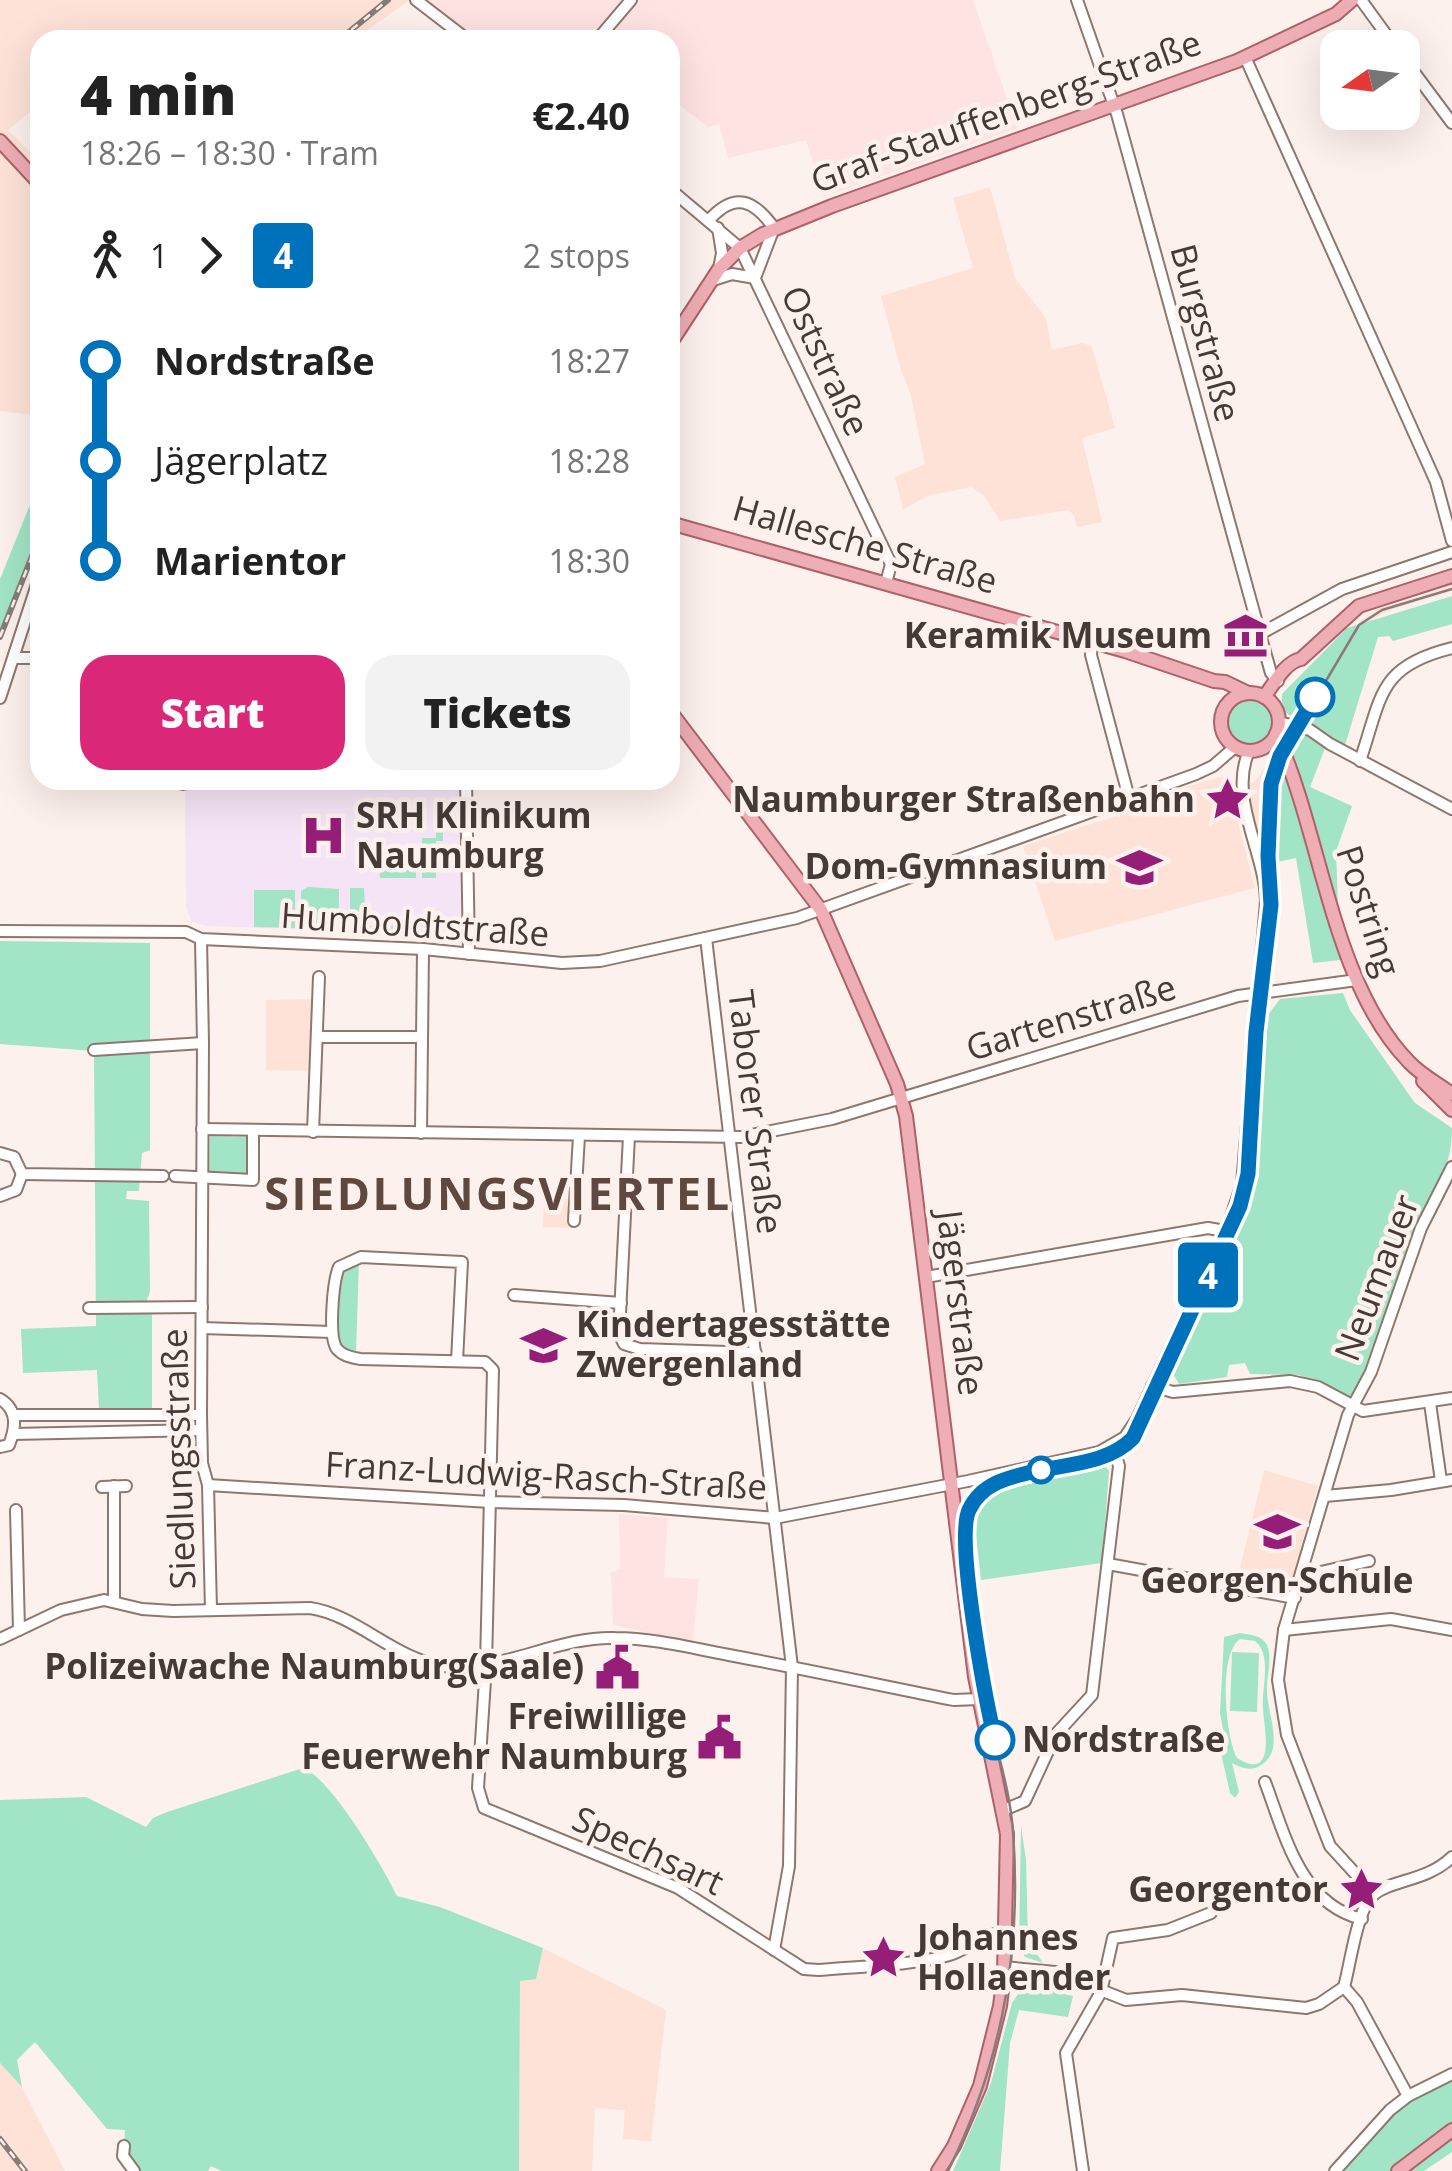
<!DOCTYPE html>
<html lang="en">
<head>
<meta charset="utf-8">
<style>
	:root { --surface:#fff; --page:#f2f2f2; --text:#222; --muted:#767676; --accent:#db2777 }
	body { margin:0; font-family:"Open Sans",sans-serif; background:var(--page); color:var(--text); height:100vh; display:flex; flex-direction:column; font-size:38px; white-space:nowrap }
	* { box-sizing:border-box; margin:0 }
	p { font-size:32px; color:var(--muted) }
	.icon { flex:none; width:55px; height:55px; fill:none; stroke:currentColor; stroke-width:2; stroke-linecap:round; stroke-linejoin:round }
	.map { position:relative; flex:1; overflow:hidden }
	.details { position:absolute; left:30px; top:30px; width:650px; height:760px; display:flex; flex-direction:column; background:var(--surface); border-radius:30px; box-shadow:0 10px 40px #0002 }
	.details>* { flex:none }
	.badge { padding:0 20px; border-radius:8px; font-size:35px; line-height:65px }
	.needle { width:65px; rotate:256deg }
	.fabs { position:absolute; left:1320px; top:30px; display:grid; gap:20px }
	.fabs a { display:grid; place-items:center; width:100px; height:100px; border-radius:20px; background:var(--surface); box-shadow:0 10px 40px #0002; font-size:50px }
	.map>.badge { position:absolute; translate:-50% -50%; box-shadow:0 0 0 5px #fff }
	.legs { display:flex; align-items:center; gap:15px; height:110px; padding:0 50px; font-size:32px }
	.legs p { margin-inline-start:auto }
	.headline { display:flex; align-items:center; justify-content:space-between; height:170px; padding:0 50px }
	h1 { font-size:55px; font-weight:800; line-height:75px }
	.primary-button { display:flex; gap:20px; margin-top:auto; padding:20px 50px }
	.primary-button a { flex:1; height:115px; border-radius:30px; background:var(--accent); color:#fff; font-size:40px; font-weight:800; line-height:115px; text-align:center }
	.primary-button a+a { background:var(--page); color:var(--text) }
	ul { padding:0 50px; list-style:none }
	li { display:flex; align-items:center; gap:35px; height:100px; font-size:38px }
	li i { display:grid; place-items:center; width:15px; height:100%; margin:0 12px; background:currentColor }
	li i::after { content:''; width:25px; height:25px; margin:-12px; border:8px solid; border-radius:50%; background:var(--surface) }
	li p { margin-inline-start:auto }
	li:first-child i { background:linear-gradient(#0000 50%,currentColor 0) }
	li:last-child i { background:linear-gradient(currentColor 50%,#0000 0) }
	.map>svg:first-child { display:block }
	.commercial { fill:#fee3e2 }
	.built { fill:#fee2d7 }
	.medical { fill:#f5e4f5 }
	.green { fill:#a2e4c6; fill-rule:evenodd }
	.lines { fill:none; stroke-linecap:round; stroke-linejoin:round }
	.minor-casing { stroke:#90776e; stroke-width:14 }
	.major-casing { stroke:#ac6268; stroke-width:16 }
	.minor { stroke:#fff; stroke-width:10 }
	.major { stroke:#efadb5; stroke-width:12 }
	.tram { stroke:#877c78; stroke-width:2.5 }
	.rail-casing { stroke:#877c78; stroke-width:6 }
	.rail { stroke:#fdf1ed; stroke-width:2.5; stroke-dasharray:8; stroke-linecap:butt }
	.line-1-casing { stroke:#fff; stroke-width:22 }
	.line-1 { stroke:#0072bc; stroke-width:15 }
	.stop-1-dot { fill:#fff; stroke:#0072bc; stroke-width:5 }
	.labels { text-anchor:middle; stroke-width:9; stroke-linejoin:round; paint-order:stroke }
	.street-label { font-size:35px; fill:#453a36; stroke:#fdf1ed }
	.poi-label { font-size:35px; font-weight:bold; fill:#453a36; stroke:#fdf1ed; text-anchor:end }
	.stop-label { font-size:35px; font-weight:bold; fill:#453a36; stroke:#fdf1ed; text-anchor:start }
	.district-label { font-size:45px; font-weight:bold; letter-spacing:2.5px; fill:#5e4840; stroke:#fdf1ed }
</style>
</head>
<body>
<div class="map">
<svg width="1452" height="2171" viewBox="0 0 1452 2171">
	<rect width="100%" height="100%" fill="#fdf1ed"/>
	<g class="commercial">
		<path d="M414,0H973L1017,128L823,197L806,140L728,158L719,124L708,127L670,98V40H468Z"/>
		<path d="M619,1514L668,1518L664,1577L699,1579L693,1642L613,1625L611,1573L620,1569Z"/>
	</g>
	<g class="built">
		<path d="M0,0H410L353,40H179L176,35L165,40H40V104L8,130L40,162V416L0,411Z"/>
		<path d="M990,187L1015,278L1046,318L1052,350L1083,343L1092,347L1115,428L1082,438L1102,522L1077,527L1074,515L1068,510L1000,521L984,496L972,487L927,496L903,510L895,477L925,464L910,392L901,370L881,296L973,268L953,198Z"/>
		<path d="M1452,586V591L1390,610L1364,624L1298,728L1289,749L1271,858L1276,892L1271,956L1266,961L1261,1012L1251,1174L1246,1195H1241L1269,903L1265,859L1253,817L1235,811L1255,888L1055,941L1023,846L1122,814L1171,791L1225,776L1229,787L1255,782L1360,621L1378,609Z"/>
		<path d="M319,999L318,1071L266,1070V1000Z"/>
		<path d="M544,1199H570L569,1228L543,1227Z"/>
		<path d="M1264,1470L1318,1486L1290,1585L1238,1576Z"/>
		<path d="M543,1948L666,2010L651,2141L623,2139L625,2110L595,2108L592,2171H519L520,1980L536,1979Z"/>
		<path d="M0,2063L22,2087L65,2171H0Z"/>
	</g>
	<path class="medical" d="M185,780H460L464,941L350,931L206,926L192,922L186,907Z"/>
	<g class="green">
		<path d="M40,480V523L0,641V579Z"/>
		<path d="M1452,596V624L1393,641L1389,636L1378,637L1345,745L1329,738L1310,787L1352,806L1336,851L1340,960L1313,963L1296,858L1273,863L1271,858L1275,773L1301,723L1282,710V694L1347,628Z"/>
		<circle cx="1250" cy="722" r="23"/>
		<path d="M436,811H443V841H436V878H422V838H436Z"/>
		<path d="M373,848H417L416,878H380L379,857L373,852Z"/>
		<path d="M308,887L339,889V930L301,929V891Z"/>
		<path d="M350,888H364L366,926H403L404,917H420L419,936L350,931V927H358V917L350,916Z"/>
		<path d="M254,890H295V928L254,927Z"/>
		<path d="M0,941L150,943V1150L142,1153L139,1191H127L126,1199L149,1201L150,1291L146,1303L152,1311V1410H99L97,1370L23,1373L21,1329L96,1326L94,1051L0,1044Z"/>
		<path d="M1343,993L1350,1010L1415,1103L1452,1128C1452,1172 1432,1191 1416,1229C1393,1284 1378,1342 1355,1396L1350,1397L1299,1375L1250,1374L1245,1363L1229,1365L1227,1377L1179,1384L1172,1372L1236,1230L1249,1185L1264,1020L1280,999Z"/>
		<path d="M210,1136L251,1137L250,1178L209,1177Z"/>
		<path d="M359,1262L356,1354L341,1347L337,1332L341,1275L343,1268Z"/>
		<path d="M1106,1467L1109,1471L1102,1563L981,1580L974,1516L994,1491Z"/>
		<path d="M1240,1633C1250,1635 1262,1635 1267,1645C1273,1659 1266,1678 1267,1692C1268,1715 1285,1751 1261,1765C1251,1772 1241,1768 1232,1763L1239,1792L1235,1798L1230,1793L1221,1753L1227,1751L1220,1713L1224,1637ZM1240,1639L1255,1641C1273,1657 1261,1687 1263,1709C1264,1727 1277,1783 1237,1758C1225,1735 1218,1654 1240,1639Z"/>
		<path d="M1232,1652L1259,1653L1257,1712L1230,1711Z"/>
		<path d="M303,1768C331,1778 383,1867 397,1896L440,1907L543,1948L536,1979L520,1981L519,2171H221L211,2166L208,2171H138L123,2156L125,2130L107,2129L35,2042L17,2060L22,2087L0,2063V1800L86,1797L146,1827L153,1818L167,1812Z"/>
		<path d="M1021,1826L1026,1860L1028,1941L1043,1963L1025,1957L1019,1947Z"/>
		<path d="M1025,1984L1073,1996L1068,2017L1019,2010L1010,2043L1000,2171H953L991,2083L1012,2003Z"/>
		<path d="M1452,2076V2152L1424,2171H1343L1383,2120Z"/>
	</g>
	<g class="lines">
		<defs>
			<g id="minor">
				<path d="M416,0L468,40"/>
				<path d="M1077,0L1117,114L1260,634L1271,673L1278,681"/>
				<path d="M1361,0L1396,48"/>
				<path d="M597,40L631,0"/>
				<path d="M1402,56L1452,123"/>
				<path d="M1245,57L1436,482L1452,541"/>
				<path d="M670,189L740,248L891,564L886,583"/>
				<path d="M709,220C735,191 754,200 774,228L755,278L732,274L713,280"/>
				<path d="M718,228L722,253L719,269"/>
				<path d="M1260,634L1342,589L1452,552"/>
				<path d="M1092,642L1091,655L1129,798"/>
				<path d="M14,658H40"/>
				<path d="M0,698L40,575"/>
				<path d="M1279,722L1310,730L1330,744L1452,809"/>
				<path d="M1360,761C1382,696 1378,666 1452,648"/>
				<path d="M183,780V784"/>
				<path d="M466,780L469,954"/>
				<path d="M0,931L186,932L201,939L423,949L562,963L600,961L797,918L1196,774L1213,766L1235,747"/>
				<path d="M706,938L792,1667L789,1866L774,1950"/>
				<path d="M201,939L203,1043L201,1415L202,1463L208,1485L211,1610"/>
				<path d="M318,1037H422"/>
				<path d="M94,1050L203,1043"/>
				<path d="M202,1129L741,1137L832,1119L1238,996L1357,980"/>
				<path d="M313,1132L319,977"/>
				<path d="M421,1133L423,949"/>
				<path d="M629,1136L619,1333L624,1344L640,1349L756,1353"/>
				<path d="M0,1153L14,1157L22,1174L163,1176"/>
				<path d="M175,1176L253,1180V1131"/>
				<path d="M0,1196L16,1190L22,1174"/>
				<path d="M574,1221L579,1136"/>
				<path d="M926,1277L1208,1228L1225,1231"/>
				<path d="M514,1295L621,1303"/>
				<path d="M89,1308L202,1307"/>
				<path d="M202,1328L332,1332"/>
				<path d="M457,1361L462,1262L361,1257L339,1267C333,1281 328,1337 337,1349C343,1356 351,1357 360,1359L485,1362L493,1370L486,1665L478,1788L484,1808L678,1888L804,1969L819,1970C860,1966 906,1966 946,1956C967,1951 983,1932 1005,1933"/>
				<path d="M1152,1386L1173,1392L1290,1381L1318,1387L1363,1411L1452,1398"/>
				<path d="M0,1399C18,1410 16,1427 9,1445L0,1447"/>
				<path d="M1430,1403L1441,1481"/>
				<path d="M14,1415H201"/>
				<path d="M13,1434L201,1430"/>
				<path d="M208,1485L490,1502L624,1505L775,1518L968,1481L1099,1452L1125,1437L1137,1419L1228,1225L1242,1184L1266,901C1265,852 1228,798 1249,751"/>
				<path d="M102,1487L126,1486"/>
				<path d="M1325,1496L1391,1490L1452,1480"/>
				<path d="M16,1510L19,1630"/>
				<path d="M1108,1564L1295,1598"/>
				<path d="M1302,1573L1312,1574L1369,1561"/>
				<path d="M114,1601V1486"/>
				<path d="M1284,1630L1391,1619L1452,1630"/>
				<path d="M0,1639L61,1610L104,1600L142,1609L173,1611L310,1608C357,1615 394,1659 443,1666C502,1673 557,1636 615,1638C653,1638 692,1648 729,1655C804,1669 879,1685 954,1700L979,1699"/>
				<path d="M1265,1782C1285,1835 1300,1904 1362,1919"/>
				<path d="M1004,1810L1025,1801L1056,1734L1092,1695L1119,1466L1113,1446"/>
				<path d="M1374,1894L1330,1846L1287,1735L1278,1680L1284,1630L1348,1415L1371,1372L1421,1228L1452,1167"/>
				<path d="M1004,1967L1055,1972L1126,2000L1182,1995L1306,2008L1319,2004L1344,1987C1350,1966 1357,1909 1373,1895C1392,1879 1426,1882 1452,1857"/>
				<path d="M1344,1987L1357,2002L1408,2096"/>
				<path d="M124,2146L123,2156L134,2171"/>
				<path d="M1083,2171L1066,2053L1101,1992L1113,1938L1168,1930L1211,1913"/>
				<path d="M1335,2171L1390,2110L1408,2096L1452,2074"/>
			</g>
			<g id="major">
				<path d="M0,141L40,184"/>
				<path d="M670,344L719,269L740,248L763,234L832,206L1237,61L1336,14L1352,0"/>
				<path d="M670,523L1125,651L1214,681L1225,682L1248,693"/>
				<circle cx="1250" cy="722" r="29"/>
				<path d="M1264,697C1274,684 1285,662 1301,659L1359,606L1452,576"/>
				<path d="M670,711L821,910L897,1084L906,1116L975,1677L1007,1834L1004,1974L1000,2006L980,2086L954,2146L938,2171"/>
				<path d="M1276,734C1322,834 1331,982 1409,1062C1421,1075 1437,1083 1452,1094"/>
				<path d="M1423,1081L1452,1110"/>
				<path d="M1398,2171L1452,2130"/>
			</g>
		</defs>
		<use href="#minor" class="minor-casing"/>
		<use href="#major" class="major-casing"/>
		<use href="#minor" class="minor"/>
		<use href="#major" class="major"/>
		<path class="tram" d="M948,2171C1001,2065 1022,1951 1013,1832C1010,1787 994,1743 985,1699C979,1664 976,1628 971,1593C967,1565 957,1530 972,1504C1006,1449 1100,1484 1140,1429L1246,1186L1258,1012L1271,905L1268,841L1271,783L1275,767L1359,625L1382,610L1452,589"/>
		<defs>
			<g id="rail">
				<path d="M339,40L388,0"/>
				<path d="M0,637L40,536"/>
				<path d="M0,2139L25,2171"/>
			</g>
		</defs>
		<use href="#rail" class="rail-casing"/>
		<use href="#rail" class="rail"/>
	</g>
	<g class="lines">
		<defs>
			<path id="line-1" d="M995,1740C986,1701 955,1540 969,1510C981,1484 1006,1478 1032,1472C1066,1464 1108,1464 1133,1438L1240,1206L1248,1174L1256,1032L1271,905L1268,856L1271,784L1280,756L1315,697"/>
		</defs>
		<use href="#line-1" class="line-1-casing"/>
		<use href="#line-1" class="line-1"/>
	</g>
	<defs>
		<symbol id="museum-bare" viewBox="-9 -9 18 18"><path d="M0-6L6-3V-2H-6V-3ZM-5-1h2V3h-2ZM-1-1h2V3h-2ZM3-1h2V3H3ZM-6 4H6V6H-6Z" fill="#961e79" stroke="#fdf1ed" stroke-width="2.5" paint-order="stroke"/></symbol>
		<symbol id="sight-bare" viewBox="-9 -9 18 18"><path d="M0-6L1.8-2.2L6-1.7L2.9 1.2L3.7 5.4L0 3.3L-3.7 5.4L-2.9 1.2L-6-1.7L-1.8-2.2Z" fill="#961e79" stroke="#fdf1ed" stroke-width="2.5" paint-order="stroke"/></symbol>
		<symbol id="hospital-bare" viewBox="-9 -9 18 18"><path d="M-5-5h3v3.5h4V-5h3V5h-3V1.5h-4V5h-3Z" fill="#961e79" stroke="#fdf1ed" stroke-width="2.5" paint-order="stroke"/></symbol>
		<symbol id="school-bare" viewBox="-9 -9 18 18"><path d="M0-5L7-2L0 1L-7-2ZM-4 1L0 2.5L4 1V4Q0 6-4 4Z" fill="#961e79" stroke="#fdf1ed" stroke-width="2.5" paint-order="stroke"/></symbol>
		<symbol id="civic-bare" viewBox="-9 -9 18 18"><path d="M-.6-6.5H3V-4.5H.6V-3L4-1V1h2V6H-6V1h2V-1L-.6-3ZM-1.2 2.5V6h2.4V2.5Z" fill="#961e79" stroke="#fdf1ed" stroke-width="2.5" paint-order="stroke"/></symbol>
	</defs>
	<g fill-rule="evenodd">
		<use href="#museum-bare" x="1214" y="604" width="63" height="63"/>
		<use href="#sight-bare" x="1196" y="768" width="63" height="63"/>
		<use href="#hospital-bare" x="292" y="804" width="63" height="63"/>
		<use href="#school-bare" x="1108" y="836" width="63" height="63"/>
		<use href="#school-bare" x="512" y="1314" width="63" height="63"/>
		<use href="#school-bare" x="1246" y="1500" width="63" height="63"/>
		<use href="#civic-bare" x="586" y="1636" width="63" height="63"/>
		<use href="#civic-bare" x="688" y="1706" width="63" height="63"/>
		<use href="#sight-bare" x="1330" y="1858" width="63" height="63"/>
		<use href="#sight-bare" x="852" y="1926" width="63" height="63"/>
	</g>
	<g class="stop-1-dot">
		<circle cx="1315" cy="697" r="18"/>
		<circle cx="1041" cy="1470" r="12"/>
		<circle cx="995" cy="1740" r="18"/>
	</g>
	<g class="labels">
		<g class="street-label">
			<text transform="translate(1006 112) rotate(-20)" y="12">Graf-Stauffenberg-Straße</text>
			<text transform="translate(1205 333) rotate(75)" y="12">Burgstraße</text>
			<text transform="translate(825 361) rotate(65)" y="12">Oststraße</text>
			<text transform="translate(865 545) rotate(16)" y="12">Hallesche Straße</text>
			<text transform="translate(1368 911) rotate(72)" y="12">Postring</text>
			<text transform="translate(415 925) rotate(4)" y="12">Humboldtstraße</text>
			<text transform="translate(1071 1018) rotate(-17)" y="12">Gartenstraße</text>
			<text transform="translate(755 1112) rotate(83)" y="12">Taborer Straße</text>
			<text transform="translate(1377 1278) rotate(-69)" y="12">Neumauer</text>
			<text transform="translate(960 1303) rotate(83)" y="12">Jägerstraße</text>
			<text transform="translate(179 1459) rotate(-92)" y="12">Siedlungsstraße</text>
			<text transform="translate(546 1476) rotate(3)" y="12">Franz-Ludwig-Rasch-Straße</text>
			<text transform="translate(648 1851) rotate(25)" y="12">Spechsart</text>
		</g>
		<g class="poi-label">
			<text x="1212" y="648">Keramik Museum</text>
			<text x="1195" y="812">Naumburger Straßenbahn</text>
			<text x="356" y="828" text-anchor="start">SRH Klinikum<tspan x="356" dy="40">Naumburg</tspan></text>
			<text x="1107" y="879">Dom-Gymnasium</text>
			<text x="576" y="1337" text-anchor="start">Kindertagesstätte<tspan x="576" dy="40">Zwergenland</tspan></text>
			<text x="1277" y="1593" text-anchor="middle">Georgen-Schule</text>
			<text x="584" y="1679">Polizeiwache Naumburg(Saale)</text>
			<text x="687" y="1729">Freiwillige<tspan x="687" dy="40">Feuerwehr Naumburg</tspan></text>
			<text x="1328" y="1902">Georgentor</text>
			<text x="917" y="1950" text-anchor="start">Johannes<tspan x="917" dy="40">Hollaender</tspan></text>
		</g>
		<g class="stop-label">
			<text x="1022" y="1752">Nordstraße</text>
		</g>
		<g class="district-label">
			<text x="498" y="1210">SIEDLUNGSVIERTEL</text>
		</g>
	</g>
</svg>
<div class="fabs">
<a><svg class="needle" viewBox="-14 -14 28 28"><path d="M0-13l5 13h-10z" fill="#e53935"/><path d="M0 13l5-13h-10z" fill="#767676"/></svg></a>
</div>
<b class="badge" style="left:1208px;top:1275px;background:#0072bc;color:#fff">4</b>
<section class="details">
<div class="headline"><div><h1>4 min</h1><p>18:26 – 18:30 · Tram</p></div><b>€2.40</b></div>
<div class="legs"><svg class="icon" aria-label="walk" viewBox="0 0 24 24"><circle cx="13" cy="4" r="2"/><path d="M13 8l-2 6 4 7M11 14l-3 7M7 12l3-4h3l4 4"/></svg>1<svg class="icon" aria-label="forward" viewBox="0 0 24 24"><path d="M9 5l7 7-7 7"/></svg><b class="badge" style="background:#0072bc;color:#fff">4</b><p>2 stops</p></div>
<ul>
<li><i style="color:#0072bc"></i><b>Nordstraße</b><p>18:27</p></li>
<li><i style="color:#0072bc"></i><span>Jägerplatz</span><p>18:28</p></li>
<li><i style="color:#0072bc"></i><b>Marientor</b><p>18:30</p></li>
</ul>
<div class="primary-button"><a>Start</a><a>Tickets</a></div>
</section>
</div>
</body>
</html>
